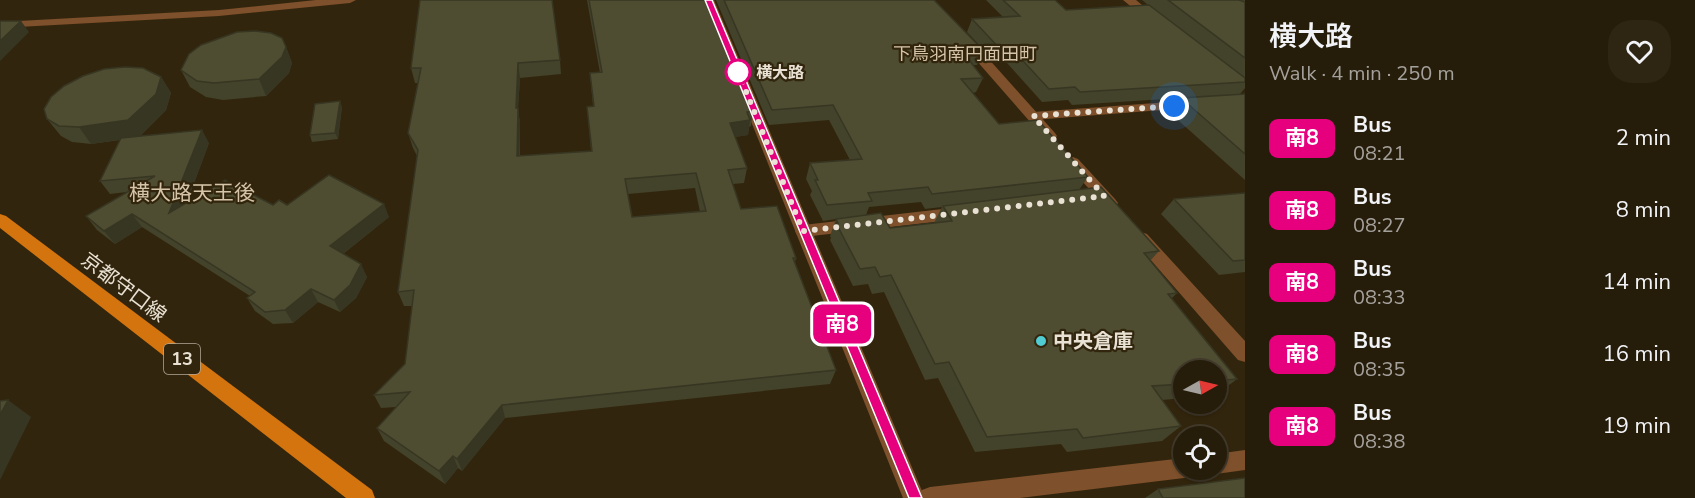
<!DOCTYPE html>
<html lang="en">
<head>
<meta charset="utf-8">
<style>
	:root { --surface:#261c0a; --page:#2e2513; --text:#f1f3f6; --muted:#a4a19c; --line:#423a2b }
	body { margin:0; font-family:"Nunito Sans","Noto Sans JP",sans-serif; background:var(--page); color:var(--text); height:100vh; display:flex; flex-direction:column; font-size:22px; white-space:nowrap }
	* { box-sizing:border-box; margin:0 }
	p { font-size:20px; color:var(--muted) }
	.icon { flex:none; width:33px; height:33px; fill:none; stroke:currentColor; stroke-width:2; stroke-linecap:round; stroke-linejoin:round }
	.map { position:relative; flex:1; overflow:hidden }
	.side { display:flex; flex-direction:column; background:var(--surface); width:450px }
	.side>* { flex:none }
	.badge { padding:0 12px; border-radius:9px; font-size:21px; line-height:39px }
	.needle { width:39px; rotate:82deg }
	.controls { position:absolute; left:1173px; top:360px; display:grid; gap:12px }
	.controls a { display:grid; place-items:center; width:54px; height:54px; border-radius:50%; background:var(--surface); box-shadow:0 2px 4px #0004,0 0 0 2px var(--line); font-size:30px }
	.you { position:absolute; width:30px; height:30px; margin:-15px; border:4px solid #fff; border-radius:50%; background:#1a73e8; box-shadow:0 0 0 9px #1a73e833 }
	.map>.badge { position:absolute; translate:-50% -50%; box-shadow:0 0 0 3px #fff }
	.round { display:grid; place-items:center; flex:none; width:63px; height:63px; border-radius:24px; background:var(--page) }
	.overview { display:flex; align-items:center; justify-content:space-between; height:102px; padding:0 24px }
	h1 { font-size:28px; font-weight:600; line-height:45px }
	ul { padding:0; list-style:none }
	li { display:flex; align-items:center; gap:18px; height:72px; padding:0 24px }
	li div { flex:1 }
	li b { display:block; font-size:22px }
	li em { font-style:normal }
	li .badge { min-width:66px; font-weight:700; text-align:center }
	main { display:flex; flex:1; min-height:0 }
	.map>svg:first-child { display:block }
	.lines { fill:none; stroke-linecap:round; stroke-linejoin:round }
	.minor { fill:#7e502b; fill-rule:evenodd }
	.tertiary { fill:#7e502b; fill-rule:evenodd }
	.primary { fill:#d3740f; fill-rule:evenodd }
	.wall { fill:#43422a; fill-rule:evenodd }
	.shaded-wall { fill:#373622 }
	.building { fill:#4e4d31; stroke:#373622; stroke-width:1.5; fill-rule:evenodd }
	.line { fill:#e6007e; stroke:#fff; stroke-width:1.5 }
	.walk { stroke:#e9e1d3; stroke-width:6; stroke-dasharray:0 10.8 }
	.stop-dot { fill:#fff; stroke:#e6007e; stroke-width:3 }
	.poi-dot { fill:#51ccd2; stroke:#32250d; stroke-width:2 }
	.labels { text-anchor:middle; stroke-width:4.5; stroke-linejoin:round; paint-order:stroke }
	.far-stop-label { font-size:16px; font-weight:bold; fill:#e9e1d3; stroke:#32250d; text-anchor:start }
	.far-neighbourhood-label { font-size:18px; fill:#d5c4a8; stroke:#32250d }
	.shield { fill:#32250d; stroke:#b2a998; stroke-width:1.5 }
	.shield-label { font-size:18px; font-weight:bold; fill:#e9e1d3 }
	.street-label { font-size:20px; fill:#e9e1d3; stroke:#32250d }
	.poi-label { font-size:20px; font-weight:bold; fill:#e9e1d3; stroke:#32250d; text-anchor:start }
	.neighbourhood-label { font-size:21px; fill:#d5c4a8; stroke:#32250d }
</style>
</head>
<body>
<main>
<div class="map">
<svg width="1245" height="498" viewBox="0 0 1245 498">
	<rect width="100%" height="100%" fill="#32250d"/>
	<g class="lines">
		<g class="minor">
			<path d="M316,0H356L350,3L219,16L0,28V22L219,10Z"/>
			<path d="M1123,0H1136L1160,20L1154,23L1150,22Z"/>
			<path d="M1196,100L1203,104L1201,107L1033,120L1026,116L1033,112Z"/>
			<path d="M960,207L966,209L968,213L966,217L960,219L803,237L797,235L795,231L797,227L803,225Z"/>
			<path d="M1245,450V470L1216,474L1208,471V470H1216V454Z"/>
			<path d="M1184,458V470H1194L1192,475L1184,478L1020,498H919L922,490L930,487Z"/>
		</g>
		<g class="tertiary">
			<path d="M702,0H714L925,498H903Z"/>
			<path d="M966,37L970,38L1055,133L1057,136L1055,139H1045L962,44L960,41Z"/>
			<path d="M1073,157L1078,159L1115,199L1118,203L1115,207H1105L1068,165L1066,162Z"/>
			<path d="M1141,232L1147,234L1245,341V362L1238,360L1135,242L1133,238L1135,234Z"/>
		</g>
		<path class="primary" d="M0,214L6,216L372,490L375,498H346L0,228Z"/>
	</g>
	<g class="wall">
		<path d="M587,0H707L753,111L751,126L749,127L748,135L735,137L747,168L744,183L733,184L741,209L796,258L795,262L836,370L830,384L505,418L462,471L458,468L445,484L384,441L377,428L396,407L381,408L374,395L405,364L412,306H404L398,292L417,156L413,148L408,133L418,83H415L411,68L560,60L561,74L520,78L518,109L520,123V156L591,151L587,107L593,106L590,73H600ZM695,188L700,212L632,217L628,194Z"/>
		<path d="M716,0H934L983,50L977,65H973L983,78L976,92L973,93L999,124L1088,177L1079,190L1159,251L1150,261L1177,293L1171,299L1237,379L1216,395V370H1184V398L1162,400L1181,426L1162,441L1067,452L1061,444L975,452L938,378L925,380L884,292L872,294L868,284L853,286L830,240L831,238L830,236L836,219L823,221L810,195L812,191L806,179L810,163L850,160L829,120L769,125ZM921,202L925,209L942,207L934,223L890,228L866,215L869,207Z"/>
		<path d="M986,0H1055L1066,10L1148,5L1142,0H1245V88L1240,94H1245V180L1170,113L1181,98L1072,105L1068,100L1042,102L1007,63H996L967,32L972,19L1003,17Z"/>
		<path d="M286,47L292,63L289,73L266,96L223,100L206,97L190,87L181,70Z"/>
		<path d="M161,77L171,93L166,110L140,136L209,143L187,202L287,205L389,217L343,254L367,277L356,298L340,312L318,302L293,323L273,324L255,311L247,298L250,296L142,227L115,244L97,230L86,216L127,192L110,194L100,181L120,140L91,144L72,142L61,136L47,119Z"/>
		<path d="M342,107L338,139L312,142L310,135Z"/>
		<path d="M1245,193V272L1219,275L1161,214L1174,199Z"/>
		<path d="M1158,489L1245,498H1145Z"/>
	</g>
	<g class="shaded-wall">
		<path d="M21,21L29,32L0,61V41Z"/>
		<path d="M286,47L292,63L289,73L266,96L259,79Z"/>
		<path d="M518,63L520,78L518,109L520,123L519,171L517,156L516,108Z"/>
		<path d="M161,77L171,93L166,110L139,137L91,144L79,127Z"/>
		<path d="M340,101L342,107L338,139L335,133Z"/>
		<path d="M750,120L748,135L728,138L730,123Z"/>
		<path d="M202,130L209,143L178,226L169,213Z"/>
		<path d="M384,204L389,217L336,259L330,246Z"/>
		<path d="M132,214L142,227L115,244L104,231Z"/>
		<path d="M361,264L367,277L356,298L340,312L334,300Z"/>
		<path d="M311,289L318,302L293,323L285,310Z"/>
		<path d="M8,400L31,417L0,480V415Z"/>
		<path d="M502,405L505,418L462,471L457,459Z"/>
		<path d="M453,456L458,468L445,484L439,471Z"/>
	</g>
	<g class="building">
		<path d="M420,0H552L560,60L518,63L516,108H518L517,156L592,151L587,107L594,106L590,73L602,72L589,0H707L753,111L747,112L750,120L730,123L747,168L728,170L741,209L777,206L796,258H793L836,370L502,405L457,459L453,456L439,471L377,428L410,392L374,395L405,364L414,290L398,292L418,150L408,133L421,68H411ZM696,173L706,211L632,217L625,179Z"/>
		<path d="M724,0H934L983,50L963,52L983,78L961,79L999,124L1038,120L1088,177L932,194L928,187L868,193L872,201L827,205L815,180H818L810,163L862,159L833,105L772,110Z"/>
		<path d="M1003,0H1055L1066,10L1149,5L1245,78V82L1080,92L1075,87L1049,89L1013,50L1002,51L972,19L1020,16Z"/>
		<path d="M1168,0H1239L1245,2V58Z"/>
		<path d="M0,21H21L0,41Z"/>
		<path d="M255,31L271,33L282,38L286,47L282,57L259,79L214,83L197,81L181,70L189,54L201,45L237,32Z"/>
		<path d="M125,67L143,68L161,77L156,94L128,120L79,127L59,126L47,119L44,109L51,97L64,86L83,76L104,69Z"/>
		<path d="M1245,94V154L1181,98Z"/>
		<path d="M340,101L335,133L310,135L315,104Z"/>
		<path d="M202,130L169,213L225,180L273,205L279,200L287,205L329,175L384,204L330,246L361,264L350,285L334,300L311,289L285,310L265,312L247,298L255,292L132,214L104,231L86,216L155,176L100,181L121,138Z"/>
		<path d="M1101,187L1159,251L1144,253L1177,293L1168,294L1237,379L1216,381V370H1184V384L1152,386L1181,426L1083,438L1077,429L987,437L949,362L935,364L891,275L880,277L875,267L860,269L836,223H838L836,219L881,213L890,228L934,223L952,221L943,206Z"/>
		<path d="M1245,193V260L1233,261L1174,199Z"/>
		<path d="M8,400L0,415V401Z"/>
		<path d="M1245,478V498H1163L1158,489Z"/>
	</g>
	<path class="line" d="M705,0H712L922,498H909Z"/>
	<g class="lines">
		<path class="walk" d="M738,72L803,231L1104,196L1033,116L1174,106"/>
	</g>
	<circle class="stop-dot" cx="738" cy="72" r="12"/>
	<circle class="poi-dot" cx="1041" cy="341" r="6"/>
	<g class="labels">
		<g class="far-stop-label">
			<text x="756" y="78">横大路</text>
		</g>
		<g class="far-neighbourhood-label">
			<text x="965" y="60">下鳥羽南円面田町</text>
		</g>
		<rect class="shield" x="164" y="344" width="36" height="30" rx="4.5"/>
		<g class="shield-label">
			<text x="182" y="365">13</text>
		</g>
		<g class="street-label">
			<text transform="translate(124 287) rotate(37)" y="7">京都守口線</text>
		</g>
		<g class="poi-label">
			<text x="1053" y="348">中央倉庫</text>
		</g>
		<g class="neighbourhood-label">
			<text x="192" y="200">横大路天王後</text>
		</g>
	</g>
</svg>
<div class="controls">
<a><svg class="needle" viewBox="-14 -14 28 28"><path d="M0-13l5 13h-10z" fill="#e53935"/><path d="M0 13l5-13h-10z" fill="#a4a19c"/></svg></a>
<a><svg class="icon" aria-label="locate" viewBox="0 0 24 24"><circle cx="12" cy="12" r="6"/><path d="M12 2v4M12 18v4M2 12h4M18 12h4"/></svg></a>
</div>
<div class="you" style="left:1174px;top:106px"></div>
<b class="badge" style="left:842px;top:324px;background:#e6007e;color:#fff">南8</b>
</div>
<section class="side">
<div class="overview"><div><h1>横大路</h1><p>Walk · 4 min · 250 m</p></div><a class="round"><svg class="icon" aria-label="heart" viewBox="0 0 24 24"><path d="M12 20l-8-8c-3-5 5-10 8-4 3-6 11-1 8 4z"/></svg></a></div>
<ul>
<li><span class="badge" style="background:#e6007e;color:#fff">南8</span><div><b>Bus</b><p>08:21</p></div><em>2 min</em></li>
<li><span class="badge" style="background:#e6007e;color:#fff">南8</span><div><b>Bus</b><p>08:27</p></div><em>8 min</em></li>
<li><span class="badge" style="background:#e6007e;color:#fff">南8</span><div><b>Bus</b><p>08:33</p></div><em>14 min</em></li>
<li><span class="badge" style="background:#e6007e;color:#fff">南8</span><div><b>Bus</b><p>08:35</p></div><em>16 min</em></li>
<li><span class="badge" style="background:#e6007e;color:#fff">南8</span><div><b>Bus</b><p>08:38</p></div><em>19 min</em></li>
</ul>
</section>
</main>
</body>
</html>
